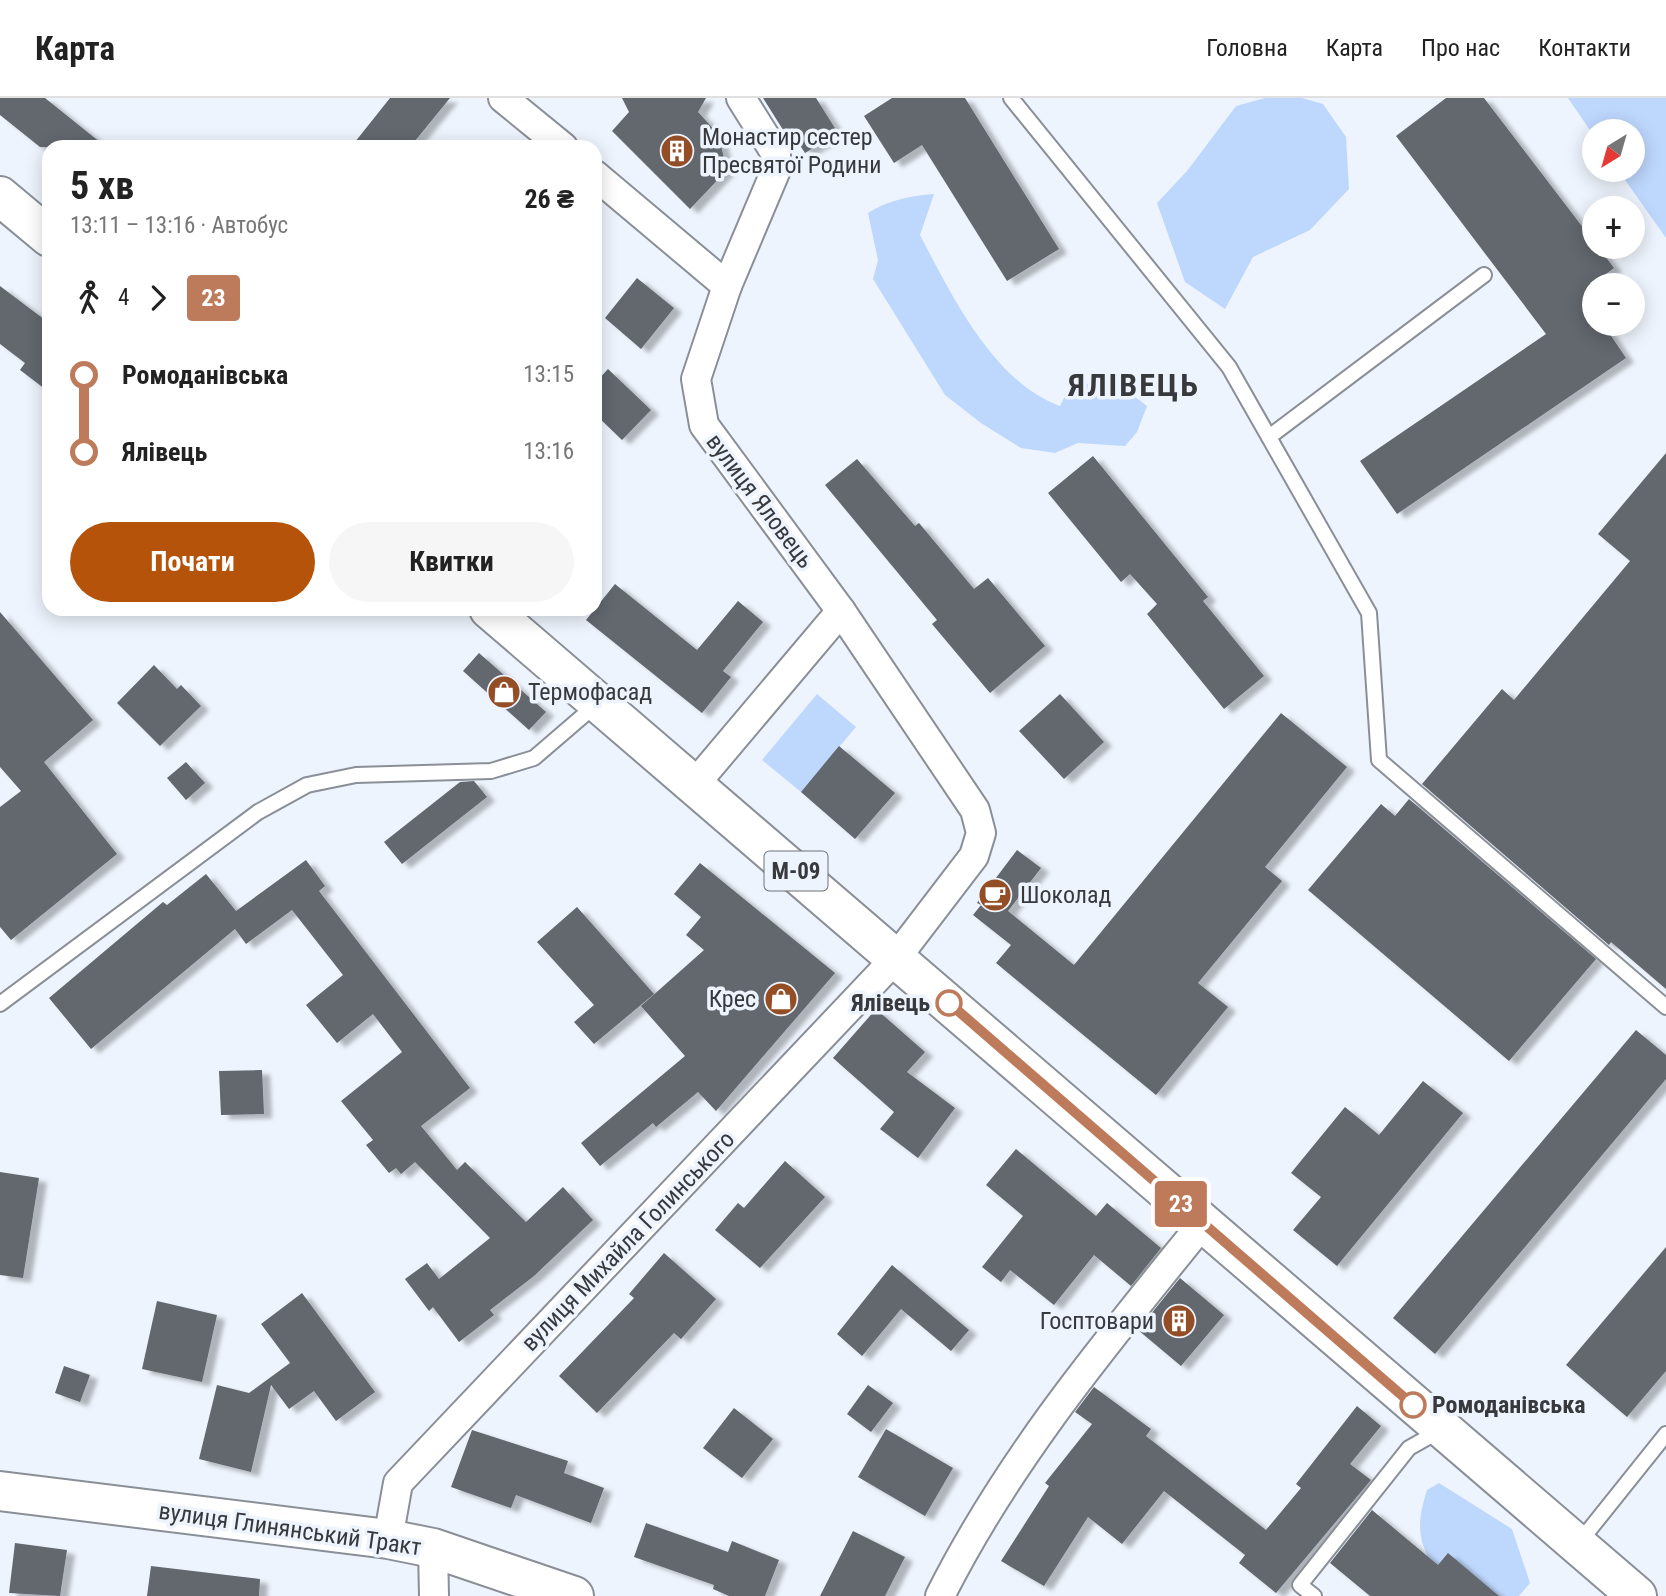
<!DOCTYPE html>
<html lang="uk">
<head>
<meta charset="utf-8">
<style>
	:root { --surface:#fff; --page:#f6f6f6; --text:#222; --muted:#767676; --line:#e0e0e0; --accent:#b45309 }
	body { margin:0; font-family:"Roboto Condensed",sans-serif; background:var(--page); color:var(--text); height:100vh; display:flex; flex-direction:column; font-size:26px; white-space:nowrap }
	* { box-sizing:border-box; margin:0 }
	p { font-size:23px; color:var(--muted) }
	.icon { flex:none; width:38px; height:38px; fill:none; stroke:currentColor; stroke-width:2; stroke-linecap:round; stroke-linejoin:round }
	.map { position:relative; flex:1; overflow:hidden }
	.panel { position:absolute; left:42px; top:42px; width:560px; height:476px; display:flex; flex-direction:column; background:var(--surface); border-radius:21px; box-shadow:0 4px 18px #0003 }
	.panel>* { flex:none }
	.badge { padding:0 14px; border-radius:5px; font-size:24px; line-height:46px }
	.needle { width:46px; rotate:217deg }
	.tools { position:absolute; left:1582px; top:21px; display:grid; gap:14px }
	.tools a { display:grid; place-items:center; width:63px; height:63px; border-radius:50%; background:var(--surface); box-shadow:0 4px 18px #0003; font-size:35px }
	.map>.badge { position:absolute; translate:-50% -50%; box-shadow:0 0 0 4px #fff }
	.legs { display:flex; align-items:center; gap:10px; height:77px; padding:0 28px; font-size:23px }
	.legs p { margin-inline-start:auto }
	.summary { display:flex; align-items:center; justify-content:space-between; height:119px; padding:0 28px }
	h1 { font-size:38px; font-weight:700; line-height:52px }
	.cta { display:flex; gap:14px; margin-top:auto; padding:14px 28px }
	.cta a { flex:1; height:80px; border-radius:42px; background:var(--accent); color:#fff; font-size:28px; font-weight:700; line-height:80px; text-align:center }
	.cta a+a { background:var(--page); color:var(--text) }
	ul { padding:0 28px; list-style:none }
	li { display:flex; align-items:center; gap:24px; height:77px; font-size:26px }
	li i { display:grid; place-items:center; width:10px; height:100%; margin:0 9px; background:currentColor }
	li i::after { content:''; width:18px; height:18px; margin:-9px; border:5px solid; border-radius:50%; background:var(--surface) }
	li p { margin-inline-start:auto }
	li:first-child i { background:linear-gradient(#0000 50%,currentColor 0) }
	li:last-child i { background:linear-gradient(currentColor 50%,#0000 0) }
	header { display:flex; align-items:center; gap:42px; box-sizing:border-box; height:98px; padding:0 35px; background:var(--surface); border-bottom:2px solid var(--line) }
	header strong { font-size:33px }
	nav { display:flex; gap:38px; margin-inline-start:auto; font-size:24px }
	.map>svg:first-child { display:block }
	.green { fill:#bed7fd }
	.building { fill:#62676e; filter:url(#shadow) }
	.lines { fill:none; stroke-linecap:round; stroke-linejoin:round }
	.service-casing { stroke:#8a8f97; stroke-width:18 }
	.minor-casing { stroke:#8a8f97; stroke-width:32 }
	.primary-casing { stroke:#8a8f97; stroke-width:42 }
	.service { stroke:#fff; stroke-width:14 }
	.minor { stroke:#fff; stroke-width:28 }
	.primary { stroke:#fff; stroke-width:38 }
	.line-1-casing { stroke:#fff; stroke-width:16 }
	.line-1 { stroke:#be7b5b; stroke-width:10 }
	.stop-1-dot { fill:#fff; stroke:#be7b5b; stroke-width:3.5 }
	.labels { text-anchor:middle; stroke-width:7; stroke-linejoin:round; paint-order:stroke }
	.shield { fill:#eef4fd; stroke:#6e7177; stroke-width:2 }
	.shield-label { font-size:23px; font-weight:bold; fill:#37393d }
	.poi-label { font-size:24px; fill:#37393d; stroke:#eef4fd; text-anchor:start }
	.street-label { font-size:24px; fill:#37393d; stroke:#eef4fd }
	.stop-label { font-size:24px; font-weight:bold; fill:#37393d; stroke:#eef4fd; text-anchor:end }
	.district-label { font-size:32px; font-weight:bold; letter-spacing:2px; fill:#37393d; stroke:#eef4fd }
</style>
</head>
<body>
<header>
<strong>Карта</strong>
<nav><a>Головна</a><a>Карта</a><a>Про нас</a><a>Контакти</a></nav>
</header>
<div class="map">
<svg width="1666" height="1498" viewBox="0 0 1666 1498">
	<defs>
		<filter id="shadow"><feDropShadow dx="8" dy="4.5" stdDeviation="2" flood-color="#0004"/></filter>
	</defs>
	<rect width="100%" height="100%" fill="#eef4fd"/>
	<g class="green">
		<path d="M1265,0H1302L1323,6L1346,39L1349,91L1310,132L1253,159L1225,211L1185,184L1157,105L1187,73L1236,8Z"/>
		<path d="M1568,0H1666V140L1618,72H1633V33H1594V38Z"/>
		<path d="M934,96L920,137C951,196 994,285 1060,308L1068,292C1106,277 1117,285 1147,308L1137,334L1125,348L1078,345L1055,355L1021,350L981,325L945,297L873,181L878,162L868,115C889,102 909,98 934,96Z"/>
		<path d="M817,596L856,629L801,694L762,662Z"/>
		<path d="M1439,1385L1512,1431L1530,1485L1519,1498H1448C1427,1451 1410,1445 1427,1392Z"/>
	</g>
	<g class="building">
		<path d="M0,0H45L106,49H40L0,17Z"/>
		<path d="M390,0H450L410,49H351Z"/>
		<path d="M622,0H706L698,14L718,36L727,72L690,111L612,33L629,14Z"/>
		<path d="M763,0H816L838,35L805,55L790,32L785,35Z"/>
		<path d="M892,0H965L1059,151L1007,183L922,47L894,65L864,18Z"/>
		<path d="M1446,0H1484L1594,144V149H1598L1614,170L1586,191L1592,198L1587,202L1594,213V226H1603L1626,260L1397,416L1360,363L1546,236L1396,38Z"/>
		<path d="M637,180L674,210L641,251L605,220Z"/>
		<path d="M0,188L49,225V294L20,272L25,265L0,246Z"/>
		<path d="M608,271L651,312L622,342L595,316V285Z"/>
		<path d="M1666,355V891L1611,844L1609,847L1422,686L1502,591L1514,602L1630,463L1598,436Z"/>
		<path d="M1093,358L1208,499L1203,503L1264,578L1224,611L1147,516L1157,506L1130,476L1121,484L1048,395Z"/>
		<path d="M857,361L915,428L919,425L974,491L988,480L1045,548L990,595L932,526L937,522L825,387Z"/>
		<path d="M615,486L697,552L738,503L763,524L723,573L731,579L702,615L586,522Z"/>
		<path d="M0,514L93,622L44,664L117,756L11,842L0,829V709L21,693L0,669Z"/>
		<path d="M479,555L546,614L529,632L463,573Z"/>
		<path d="M154,567L177,591L181,587L201,608L160,648L117,605Z"/>
		<path d="M1060,596L1104,644L1064,681L1019,633Z"/>
		<path d="M1281,615L1347,669L1265,769L1282,783L1198,885L1228,909L1156,997L996,865L1011,847L973,817L981,807L977,805L1017,752L1041,770L1008,813L1074,867Z"/>
		<path d="M839,648L895,695L855,741L801,694Z"/>
		<path d="M186,664L205,685L186,702L167,680Z"/>
		<path d="M474,683L487,699L402,766L384,744L460,684Z"/>
		<path d="M1409,701L1596,861L1509,963L1308,792L1381,706L1395,718Z"/>
		<path d="M306,762L325,788L319,793L470,990L421,1028L457,1072L465,1064L526,1124L563,1089L593,1122L534,1178L490,1212L494,1217L459,1244L433,1209L429,1213L405,1181L427,1165L439,1181L490,1140L415,1064L401,1076L396,1070L389,1075L366,1047L373,1042L341,1003L402,954L373,916L337,945L306,907L343,877L292,812L246,846L235,831L91,951L49,900L163,804L167,807L206,776L236,813Z"/>
		<path d="M700,765L835,875L716,1013L698,994L656,1029L653,1025L600,1068L581,1045L685,958L641,908L704,852L686,837L701,819L674,796Z"/>
		<path d="M577,809L654,896L594,946L574,924L594,907L537,844Z"/>
		<path d="M876,911L925,954L907,974L955,1010L918,1060L880,1031L894,1014L833,960Z"/>
		<path d="M1636,932L1666,957V981L1435,1256L1393,1220Z"/>
		<path d="M262,972L264,1016L221,1017L219,973Z"/>
		<path d="M1423,983L1463,1015L1337,1168L1293,1132L1321,1099L1291,1075L1345,1009L1379,1037Z"/>
		<path d="M1016,1051L1096,1118L1107,1105L1161,1150L1131,1188L1094,1157L1054,1207L1010,1172L1001,1184L982,1169L1023,1118L986,1087Z"/>
		<path d="M785,1063L825,1099L760,1170L715,1132L738,1105L744,1110Z"/>
		<path d="M0,1074L39,1080L23,1180L0,1177Z"/>
		<path d="M1666,1149V1273L1627,1319L1566,1267Z"/>
		<path d="M664,1155L716,1201L681,1241L674,1235L597,1315L559,1278L634,1200L629,1196Z"/>
		<path d="M892,1167L969,1232L951,1253L901,1211L862,1258L837,1236Z"/>
		<path d="M1180,1180L1224,1217L1181,1268L1138,1232Z"/>
		<path d="M302,1195L375,1294L336,1323L314,1293L289,1311L271,1287L251,1374L199,1361L217,1287L249,1295L290,1265L261,1226Z"/>
		<path d="M157,1203L217,1217L202,1284L142,1271Z"/>
		<path d="M64,1268L90,1277L80,1304L55,1295Z"/>
		<path d="M868,1287L893,1305L871,1334L847,1316Z"/>
		<path d="M1094,1289L1151,1331L1146,1338L1266,1432L1301,1390L1296,1386L1357,1308L1381,1328L1350,1366L1371,1382L1276,1495L1239,1465L1245,1457L1164,1393L1122,1446L1088,1419L1044,1488L1001,1463L1049,1388L1045,1385L1092,1326L1075,1314Z"/>
		<path d="M734,1310L773,1341L742,1380L703,1350Z"/>
		<path d="M886,1331L953,1370L925,1418L858,1379Z"/>
		<path d="M472,1332L568,1363L564,1375L604,1390L591,1425L516,1397L511,1410L451,1389Z"/>
		<path d="M1372,1412L1438,1467L1448,1455L1499,1498H1370L1330,1465Z"/>
		<path d="M646,1425L728,1454L732,1443L779,1462L765,1498H729L713,1491L714,1487L634,1459Z"/>
		<path d="M853,1433L905,1459L885,1498H820Z"/>
		<path d="M15,1445L67,1452L60,1498L9,1495Z"/>
		<path d="M151,1468L260,1481L259,1498H147Z"/>
	</g>
	<g class="lines">
		<defs>
			<g id="service">
				<path d="M1011,0L1229,269L1369,515L1379,662L1666,909"/>
				<path d="M1269,339L1484,177"/>
				<path d="M0,906L258,714L307,687L356,677L491,673L534,660L598,605"/>
				<path d="M1578,1446L1666,1336"/>
				<path d="M1314,1498L1300,1487L1409,1350L1441,1332"/>
			</g>
			<g id="minor">
				<path d="M503,0L563,49"/>
				<path d="M595,77L727,188"/>
				<path d="M695,686L841,513"/>
				<path d="M388,1441L398,1385L896,860L974,758L981,735L975,712L841,513L704,327L696,281L727,188L776,72V56L741,0"/>
				<path d="M433,1450L434,1498"/>
				<path d="M940,1498C1010,1359 1106,1245 1203,1125"/>
			</g>
			<g id="primary">
				<path d="M0,98L49,139"/>
				<path d="M489,511L1637,1498"/>
				<path d="M0,1393L388,1441L433,1450L574,1498"/>
			</g>
		</defs>
		<use href="#service" class="service-casing"/>
		<use href="#minor" class="minor-casing"/>
		<use href="#primary" class="primary-casing"/>
		<use href="#service" class="service"/>
		<use href="#minor" class="minor"/>
		<use href="#primary" class="primary"/>
	</g>
	<g class="lines">
		<defs>
			<path id="line-1" d="M949,905L1413,1307"/>
		</defs>
		<use href="#line-1" class="line-1-casing"/>
		<use href="#line-1" class="line-1"/>
	</g>
	<defs>
		<symbol id="building-disc" viewBox="-11 -11 22 22"><circle r="9.5" fill="#944e26" stroke="#eef4fd"/><path d="M-4-6H4V6H1V3H-1V6H-4ZM-2.5-4.3h1.7v1.8h-1.7ZM.8-4.3h1.7v1.8H.8ZM-2.5-1h1.7V.8h-1.7ZM.8-1h1.7V.8H.8Z" fill="#fff"/></symbol>
		<symbol id="shop-disc" viewBox="-11 -11 22 22"><circle r="9.5" fill="#944e26" stroke="#eef4fd"/><path d="M-5-2.5h2.3a2.7 3.5 0 0 1 5.4 0H5L5.5 6h-11ZM-1.5-2.5h3a1.5 2.3 0 0 0-3 0Z" fill="#fff"/></symbol>
		<symbol id="cafe-disc" viewBox="-11 -11 22 22"><circle r="9.5" fill="#944e26" stroke="#eef4fd"/><path d="M-5.5-4.5H6V0H3Q3 3.5 0 3.5H-2.5Q-5.5 3.5-5.5 0ZM3-3.2v2h1.7v-2ZM-6 4.5H4V6H-6Z" fill="#fff"/></symbol>
	</defs>
	<g fill-rule="evenodd">
		<use href="#building-disc" x="658" y="34" width="38" height="38"/>
		<use href="#shop-disc" x="485" y="575" width="38" height="38"/>
		<use href="#cafe-disc" x="976" y="778" width="38" height="38"/>
		<use href="#shop-disc" x="762" y="882" width="38" height="38"/>
		<use href="#building-disc" x="1160" y="1204" width="38" height="38"/>
	</g>
	<g class="stop-1-dot">
		<circle cx="949" cy="905" r="12"/>
		<circle cx="1413" cy="1307" r="12"/>
	</g>
	<g class="labels">
		<rect class="shield" x="764.5" y="753.5" width="63" height="39" rx="5"/>
		<g class="shield-label">
			<text x="796" y="781">М-09</text>
		</g>
		<g class="poi-label">
			<text x="702" y="47">Монастир сестер<tspan x="702" dy="28">Пресвятої Родини</tspan></text>
			<text x="528" y="602">Термофасад</text>
			<text x="1020" y="805">Шоколад</text>
			<text x="756" y="909" text-anchor="end">Крес</text>
			<text x="1154" y="1231" text-anchor="end">Госптовари</text>
		</g>
		<g class="street-label">
			<text transform="translate(760 403) rotate(53)" y="8">вулиця Яловець</text>
			<text transform="translate(628 1143) rotate(-46)" y="8">вулиця Михайла Голинського</text>
			<text transform="translate(290 1431) rotate(8)" y="8">вулиця Глинянський Тракт</text>
		</g>
		<g class="stop-label">
			<text x="930" y="913">Ялівець</text>
			<text x="1432" y="1315" text-anchor="start">Ромоданівська</text>
		</g>
		<g class="district-label">
			<text x="1134" y="298">ЯЛІВЕЦЬ</text>
		</g>
	</g>
</svg>
<div class="tools">
<a><svg class="needle" viewBox="-14 -14 28 28"><path d="M0-13l5 13h-10z" fill="#e53935"/><path d="M0 13l5-13h-10z" fill="#767676"/></svg></a>
<a>+</a>
<a>−</a>
</div>
<b class="badge" style="left:1181px;top:1106px;background:#be7b5b;color:#fff">23</b>
<section class="panel">
<div class="summary"><div><h1>5 хв</h1><p>13:11 – 13:16 · Автобус</p></div><b>26 ₴</b></div>
<div class="legs"><svg class="icon" aria-label="walk" viewBox="0 0 24 24"><circle cx="13" cy="4" r="2"/><path d="M13 8l-2 6 4 7M11 14l-3 7M7 12l3-4h3l4 4"/></svg>4<svg class="icon" aria-label="forward" viewBox="0 0 24 24"><path d="M9 5l7 7-7 7"/></svg><b class="badge" style="background:#be7b5b;color:#fff">23</b></div>
<ul>
<li><i style="color:#be7b5b"></i><b>Ромоданівська</b><p>13:15</p></li>
<li><i style="color:#be7b5b"></i><b>Ялівець</b><p>13:16</p></li>
</ul>
<div class="cta"><a>Почати</a><a>Квитки</a></div>
</section>
</div>
</body>
</html>
